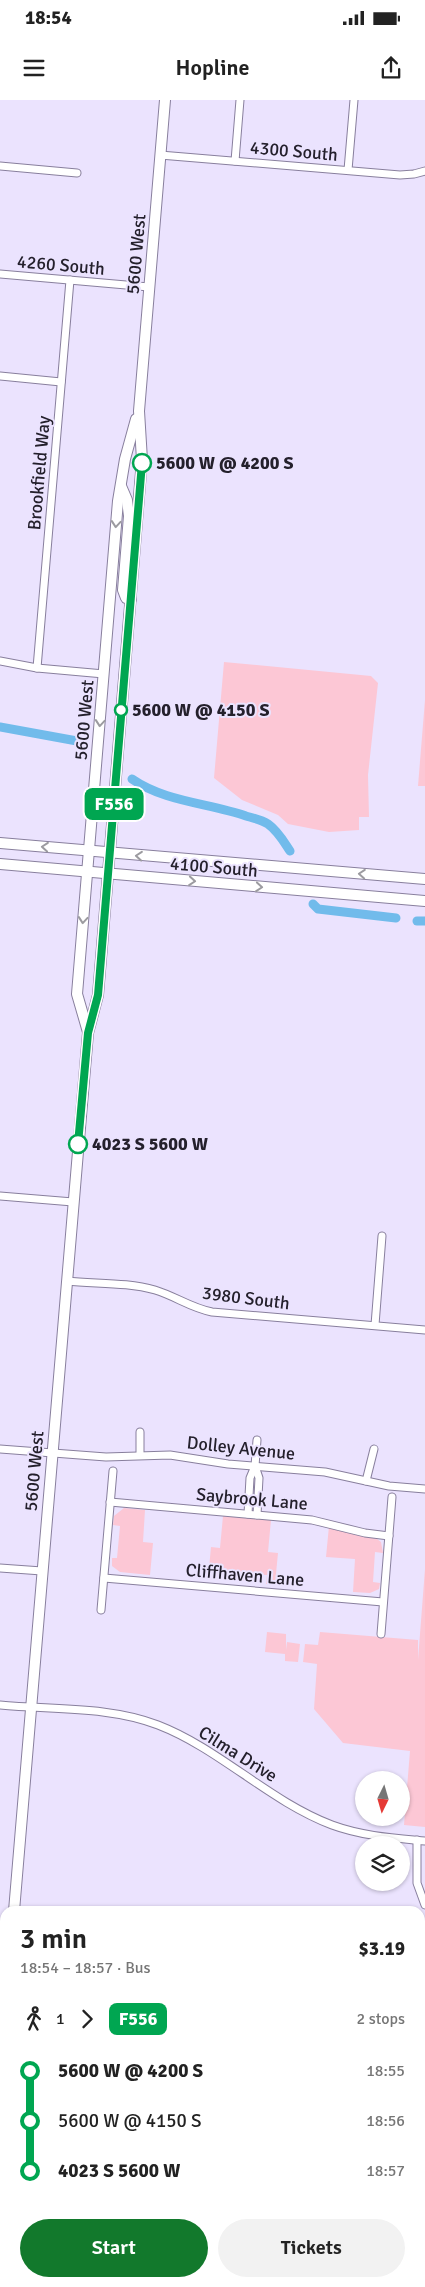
<!DOCTYPE html>
<html lang="en">
<head>
<meta charset="utf-8">
<style>
	:root { --surface:#fff; --page:#f2f2f2; --text:#222; --muted:#767676; --accent:#12792c }
	body { margin:0; font-family:Signika,sans-serif; background:var(--page); color:var(--text); height:100vh; display:flex; flex-direction:column; font-size:19px; white-space:nowrap }
	* { box-sizing:border-box; margin:0 }
	p { font-size:16px; color:var(--muted) }
	.icon { flex:none; width:28px; height:28px; fill:none; stroke:currentColor; stroke-width:2; stroke-linecap:round; stroke-linejoin:round }
	.map { position:relative; flex:1; overflow:hidden }
	.sheet { position:absolute; left:0px; top:1806px; width:425px; height:381px; display:flex; flex-direction:column; background:var(--surface); border-radius:15px 15px 0 0; box-shadow:0 1px 4px #0004 }
	.sheet>* { flex:none }
	.badge { padding:0 10px; border-radius:8px; font-size:18px; line-height:32px }
	.needle { width:32px; rotate:185deg }
	.tools { position:absolute; left:355px; top:1671px; display:grid; gap:10px }
	.tools a { display:grid; place-items:center; width:55px; height:55px; border-radius:50%; background:var(--surface); box-shadow:0 1px 4px #0004; font-size:25px }
	.map>.badge { position:absolute; translate:-50% -50%; box-shadow:0 0 0 2px #fff }
	.legs { display:flex; align-items:center; gap:8px; height:55px; padding:0 20px; font-size:16px }
	.legs p { margin-inline-start:auto }
	.head { display:flex; align-items:center; justify-content:space-between; height:85px; padding:0 20px }
	h1 { font-size:28px; font-weight:600; line-height:38px }
	.cta { display:flex; gap:10px; margin-top:auto; padding:10px 20px }
	.cta a { flex:1; height:58px; border-radius:30px; background:var(--accent); color:#fff; font-size:20px; font-weight:600; line-height:58px; text-align:center }
	.cta a+a { background:var(--page); color:var(--text) }
	ul { padding:0 20px; list-style:none }
	li { display:flex; align-items:center; gap:18px; height:50px; font-size:19px }
	li i { display:grid; place-items:center; width:8px; height:100%; margin:0 6px; background:currentColor }
	li i::after { content:''; width:12px; height:12px; margin:-6px; border:4px solid; border-radius:50%; background:var(--surface) }
	li p { margin-inline-start:auto }
	li:first-child i { background:linear-gradient(#0000 50%,currentColor 0) }
	li:last-child i { background:linear-gradient(currentColor 50%,#0000 0) }
	.status { display:flex; justify-content:space-between; align-items:center; height:35px; padding:0 25px; background:var(--surface); direction:ltr }
	.status svg { height:14px; fill:currentColor }
	header { display:flex; justify-content:space-between; align-items:center; height:65px; padding:0 20px; background:var(--surface); font-size:22px; font-weight:600 }
	.map>svg:first-child { display:block }
	.green { fill:#fcc7d5 }
	.lines { fill:none; stroke-linecap:round; stroke-linejoin:round }
	.canal { stroke:#71bbeb; stroke-width:9 }
	.street-casing { stroke:#887f9d; stroke-width:9 }
	.secondary-casing { stroke:#887f9d; stroke-width:12 }
	.street { stroke:#fff; stroke-width:7 }
	.secondary { stroke:#fff; stroke-width:10 }
	.oneway { stroke:#9c9ba0 }
	.line-1-casing { stroke:#fff; stroke-width:11 }
	.line-1 { stroke:#00a651; stroke-width:8 }
	.stop-1-dot { fill:#fff; stroke:#00a651; stroke-width:2.5 }
	.labels { text-anchor:middle; stroke-width:4; stroke-linejoin:round; paint-order:stroke }
	.street-label { font-size:18px; fill:#24202c; stroke:#ebe3fe }
	.stop-label { font-size:18px; font-weight:bold; fill:#24202c; stroke:#ebe3fe; text-anchor:start }
</style>
</head>
<body>
<div class="status"><b>18:54</b><svg viewBox="0 0 49 12"><path d="M0 12V9h3v3zM5 12V6h3v6zM10 12V3h3v9zM15 12V0h3v12zM26 1h20v11H26zM47 4h2v5h-2z"/></svg></div>
<header><svg class="icon" aria-label="menu" viewBox="0 0 24 24"><path d="M4 6h16M4 12h16M4 18h16"/></svg>Hopline<svg class="icon" aria-label="share" viewBox="0 0 24 24"><path d="M12 15V3M7 8l5-5 5 5M5 13v7h14v-7"/></svg></header>
<div class="map">
<svg width="425" height="2187" viewBox="0 0 425 2187">
	<rect width="100%" height="100%" fill="#ebe3fe"/>
	<g class="green">
		<path d="M224,562L371,576L378,583L368,675L369,717H359V730L329,732L288,724L278,715L242,700L214,678Z"/>
		<path d="M425,600V686H418Z"/>
		<path d="M124,1408L145,1410L143,1442L153,1443L150,1475L120,1472L112,1466V1458H117L120,1426L113,1425L114,1416Z"/>
		<path d="M223,1416L271,1420L268,1452L278,1453L275,1484H266L267,1475L248,1474L247,1481L208,1479L211,1447L220,1448Z"/>
		<path d="M329,1426L377,1439L381,1442L383,1453L375,1452L373,1482L380,1483L379,1489L370,1493L353,1492L355,1459L326,1457Z"/>
		<path d="M425,1469V1727L404,1725L410,1651L343,1643L314,1609L317,1564L303,1562L305,1544L318,1545L320,1532L418,1540V1560Z"/>
		<path d="M267,1532L286,1534V1550L287,1542L300,1544L298,1562L285,1561V1554L265,1552Z"/>
	</g>
	<g class="lines">
		<g class="canal">
			<path d="M0,627L77,641"/>
			<path d="M132,679C165,702 209,703 246,716C253,718 262,720 268,724C278,731 284,742 290,751"/>
			<path d="M313,804L318,809L396,818"/>
			<path d="M417,821H425"/>
		</g>
		<defs>
			<g id="street">
				<path d="M160,55L400,75L414,74L425,71"/>
				<path d="M235,61L240,0"/>
				<path d="M0,66L77,73"/>
				<path d="M348,70L354,0"/>
				<path d="M0,174L149,187"/>
				<path d="M0,276L61,282"/>
				<path d="M0,561L37,568L104,574"/>
				<path d="M37,568L70,180"/>
				<path d="M0,1096L73,1102"/>
				<path d="M67,1181C95,1184 127,1182 155,1190C175,1196 191,1208 212,1212L425,1230"/>
				<path d="M375,1225L382,1136"/>
				<path d="M140,1332V1355"/>
				<path d="M0,1349L106,1357L170,1355L228,1364L325,1372L389,1386L425,1389"/>
				<path d="M255,1366L259,1378L257,1415"/>
				<path d="M366,1381L374,1349"/>
				<path d="M110,1402L312,1420L365,1433L389,1436"/>
				<path d="M248,1414L250,1378L255,1366L257,1340"/>
				<path d="M0,1468L42,1471"/>
				<path d="M104,1478L383,1502"/>
				<path d="M101,1510L113,1371"/>
				<path d="M381,1534L392,1397"/>
				<path d="M0,1605C52,1610 109,1606 158,1625C220,1649 269,1701 332,1725C362,1736 393,1738 425,1741"/>
				<path d="M417,1740V1783L425,1805"/>
				<path d="M390,2182L425,2185"/>
				<path d="M321,2187V2182"/>
			</g>
			<g id="secondary">
				<path d="M121,386L127,400L129,416L123,490L126,498L131,499"/>
				<path d="M0,743L425,779"/>
				<path d="M0,764L425,801"/>
				<path d="M88,932L77,894L118,401L125,359L136,319"/>
				<path d="M14,1811L88,933L98,895L142,360L139,311L165,0"/>
				<path d="M0,1987L5,1926"/>
			</g>
		</defs>
		<use href="#street" class="street-casing"/>
		<use href="#secondary" class="secondary-casing"/>
		<use href="#street" class="street"/>
		<use href="#secondary" class="secondary"/>
	</g>
	<defs><path id="oneway-chevron" d="M-2-3.5L2.5 0L-2 3.5" fill="none" stroke-width="1.6" stroke-linecap="round" stroke-linejoin="round" transform="scale(1.25)"/></defs>
	<g class="oneway">
		<use href="#oneway-chevron" transform="translate(116 424) rotate(95)"/>
		<use href="#oneway-chevron" transform="translate(100 623) rotate(95)"/>
		<use href="#oneway-chevron" transform="translate(45 747) rotate(-175)"/>
		<use href="#oneway-chevron" transform="translate(139 756) rotate(-175)"/>
		<use href="#oneway-chevron" transform="translate(362 774) rotate(-176)"/>
		<use href="#oneway-chevron" transform="translate(192 781) rotate(5)"/>
		<use href="#oneway-chevron" transform="translate(259 787) rotate(5)"/>
		<use href="#oneway-chevron" transform="translate(83 820) rotate(95)"/>
	</g>
	<g class="lines">
		<defs>
			<path id="line-1" d="M78,1044L88,933L98,895L142,363"/>
		</defs>
		<use href="#line-1" class="line-1-casing"/>
		<use href="#line-1" class="line-1"/>
	</g>
	<g class="stop-1-dot">
		<circle cx="142" cy="363" r="9"/>
		<circle cx="121" cy="610" r="6"/>
		<circle cx="78" cy="1044" r="9"/>
	</g>
	<g class="labels">
		<g class="street-label">
			<text transform="translate(294 51) rotate(5)" y="6">4300 South</text>
			<text transform="translate(136 154) rotate(-85)" y="6">5600 West</text>
			<text transform="translate(61 165) rotate(5)" y="6">4260 South</text>
			<text transform="translate(39 373) rotate(-85)" y="6">Brookfield Way</text>
			<text transform="translate(84 620) rotate(-85)" y="6">5600 West</text>
			<text transform="translate(214 767) rotate(5)" y="6">4100 South</text>
			<text transform="translate(246 1198) rotate(7)" y="6">3980 South</text>
			<text transform="translate(241 1348) rotate(6)" y="6">Dolley Avenue</text>
			<text transform="translate(34 1371) rotate(-85)" y="6">5600 West</text>
			<text transform="translate(252 1399) rotate(5)" y="6">Saybrook Lane</text>
			<text transform="translate(245 1475) rotate(5)" y="6">Cliffhaven Lane</text>
			<text transform="translate(238 1654) rotate(32)" y="6">Cilma Drive</text>
		</g>
		<g class="stop-label">
			<text x="156" y="369">5600 W @ 4200 S</text>
			<text x="132" y="616">5600 W @ 4150 S</text>
			<text x="92" y="1050">4023 S 5600 W</text>
		</g>
	</g>
</svg>
<div class="tools">
<a><svg class="needle" viewBox="-14 -14 28 28"><path d="M0-13l5 13h-10z" fill="#e53935"/><path d="M0 13l5-13h-10z" fill="#767676"/></svg></a>
<a><svg class="icon" aria-label="layers" viewBox="0 0 24 24"><path d="M12 4l9 5-9 5-9-5zM3 14l9 5 9-5"/></svg></a>
</div>
<b class="badge" style="left:114px;top:704px;background:#00a651;color:#fff">F556</b>
<section class="sheet">
<div class="head"><div><h1>3 min</h1><p>18:54 – 18:57 · Bus</p></div><b>$3.19</b></div>
<div class="legs"><svg class="icon" aria-label="walk" viewBox="0 0 24 24"><circle cx="13" cy="4" r="2"/><path d="M13 8l-2 6 4 7M11 14l-3 7M7 12l3-4h3l4 4"/></svg>1<svg class="icon" aria-label="forward" viewBox="0 0 24 24"><path d="M9 5l7 7-7 7"/></svg><b class="badge" style="background:#00a651;color:#fff">F556</b><p>2 stops</p></div>
<ul>
<li><i style="color:#00a651"></i><b>5600 W @ 4200 S</b><p>18:55</p></li>
<li><i style="color:#00a651"></i><span>5600 W @ 4150 S</span><p>18:56</p></li>
<li><i style="color:#00a651"></i><b>4023 S 5600 W</b><p>18:57</p></li>
</ul>
<div class="cta"><a>Start</a><a>Tickets</a></div>
</section>
</div>
</body>
</html>
